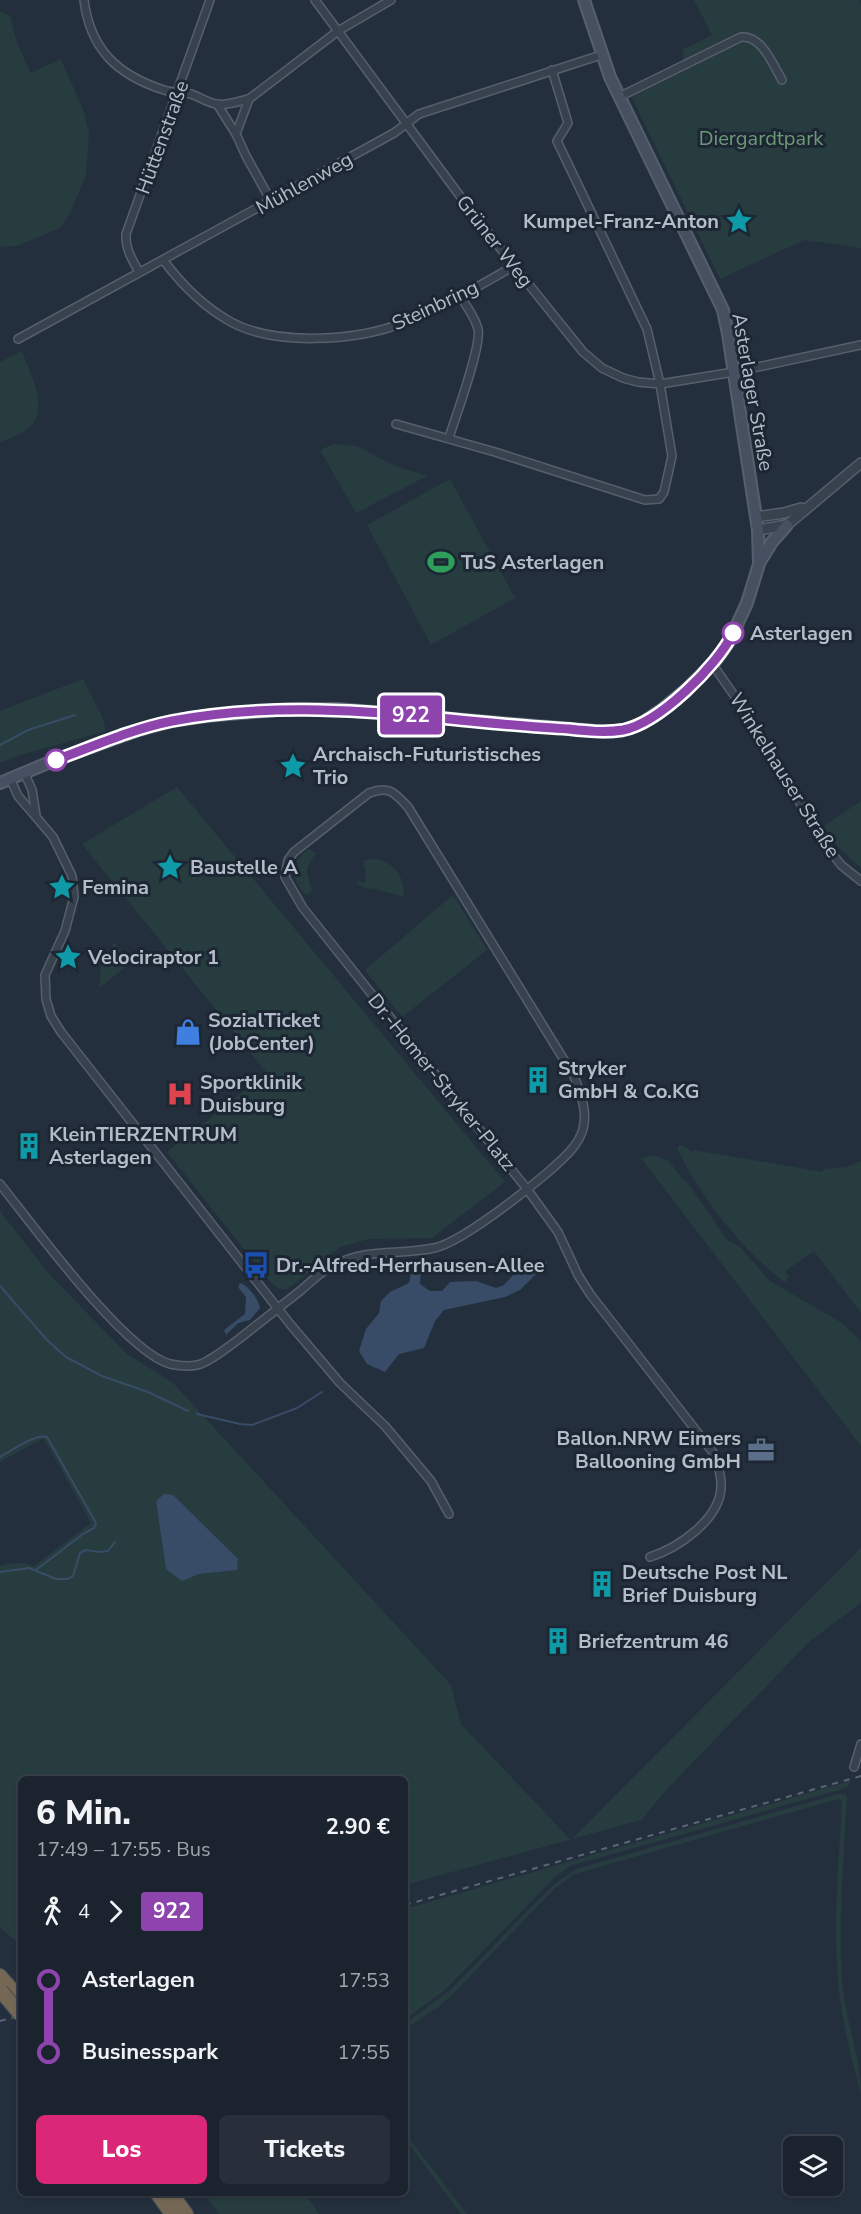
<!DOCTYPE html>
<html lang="de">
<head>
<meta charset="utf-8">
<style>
	:root { --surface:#1b232e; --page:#282f3a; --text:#f1f3f6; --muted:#a0a4aa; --line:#39404a; --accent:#db2777 }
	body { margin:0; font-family:"Nunito Sans",sans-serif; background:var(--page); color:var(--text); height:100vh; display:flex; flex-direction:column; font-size:22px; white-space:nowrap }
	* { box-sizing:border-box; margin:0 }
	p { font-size:20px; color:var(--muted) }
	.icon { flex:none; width:33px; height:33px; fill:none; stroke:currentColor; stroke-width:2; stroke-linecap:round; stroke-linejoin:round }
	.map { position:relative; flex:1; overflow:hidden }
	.sheet { position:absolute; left:18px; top:1776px; width:390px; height:420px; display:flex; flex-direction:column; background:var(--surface); border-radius:9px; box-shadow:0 2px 4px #0004,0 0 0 2px var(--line) }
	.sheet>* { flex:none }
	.badge { padding:0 12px; border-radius:4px; font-size:21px; line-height:39px }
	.fabs { position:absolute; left:783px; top:2136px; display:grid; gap:12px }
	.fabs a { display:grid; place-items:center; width:60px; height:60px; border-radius:9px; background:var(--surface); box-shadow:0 2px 4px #0004,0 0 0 2px var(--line); font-size:30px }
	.map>.badge { position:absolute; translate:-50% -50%; box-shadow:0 0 0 3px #fff }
	.legs { display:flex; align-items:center; gap:9px; height:66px; padding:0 18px; font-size:20px }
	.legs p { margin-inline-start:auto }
	.headline { display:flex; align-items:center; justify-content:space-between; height:102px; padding:0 18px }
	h1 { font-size:33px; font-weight:800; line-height:45px }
	.action { display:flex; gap:12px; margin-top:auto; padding:12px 18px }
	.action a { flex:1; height:69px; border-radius:9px; background:var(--accent); color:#fff; font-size:24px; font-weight:800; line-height:69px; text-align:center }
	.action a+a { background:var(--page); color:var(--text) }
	ul { padding:0 18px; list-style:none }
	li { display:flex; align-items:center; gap:21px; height:72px; font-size:22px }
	li i { display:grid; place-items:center; width:9px; height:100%; margin:0 8px; background:currentColor }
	li i::after { content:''; width:15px; height:15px; margin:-8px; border:4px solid; border-radius:50%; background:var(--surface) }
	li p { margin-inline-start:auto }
	li:first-child i { background:linear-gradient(#0000 50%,currentColor 0) }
	li:last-child i { background:linear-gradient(currentColor 50%,#0000 0) }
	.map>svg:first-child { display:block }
	.green { fill:#263c3f; fill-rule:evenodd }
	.water { fill:#394c67 }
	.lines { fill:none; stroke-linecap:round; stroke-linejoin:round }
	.stream { stroke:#394c67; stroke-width:2 }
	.minor-casing { stroke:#565f6c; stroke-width:10 }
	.tertiary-casing { stroke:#565f6c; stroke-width:12 }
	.secondary-casing { stroke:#565f6c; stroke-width:14 }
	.motorway-casing { stroke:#434c59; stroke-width:16 }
	.minor { stroke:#38414e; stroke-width:7 }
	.tertiary { stroke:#38414e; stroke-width:9 }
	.secondary { stroke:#465061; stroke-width:10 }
	.motorway { stroke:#746855; stroke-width:14 }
	.rail { stroke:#5a6575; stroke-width:2; stroke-dasharray:6 6; stroke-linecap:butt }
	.motorway-bridge-casing { stroke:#434c59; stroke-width:16; stroke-linecap:butt }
	.motorway-bridge { stroke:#746855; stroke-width:14 }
	.line-1-casing { stroke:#fff; stroke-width:14 }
	.line-1 { stroke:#8e44ad; stroke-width:9 }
	.stop-1-dot { fill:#fff; stroke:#8e44ad; stroke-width:3 }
	.labels { text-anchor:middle; stroke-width:6; stroke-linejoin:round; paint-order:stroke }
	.street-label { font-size:20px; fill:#b4bcc9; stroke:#1d2633 }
	.park-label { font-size:20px; fill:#6b9a76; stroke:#1d2633 }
	.poi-label { font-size:20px; font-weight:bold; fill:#b4bcc9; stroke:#1d2633; text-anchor:start }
	.stop-label { font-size:20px; font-weight:bold; fill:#b4bcc9; stroke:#1d2633; text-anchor:start }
</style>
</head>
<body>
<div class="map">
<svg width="861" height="2214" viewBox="0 0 861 2214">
	<rect width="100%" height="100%" fill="#242f3e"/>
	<g class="green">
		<path d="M694,0H859L861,5V248L804,240L720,279L631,96L683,70V49L712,35Z"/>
		<path d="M0,6V11L10,16L17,43L31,73L61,59L84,112L89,133L86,175L70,213L60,228L17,246L0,247Z"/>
		<path d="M22,351C29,372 50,408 30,427C22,434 10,438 0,442V362Z"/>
		<path d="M333,444L357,446L393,465L427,476L356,513L320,450Z"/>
		<path d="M450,479L515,598L431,645L367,525Z"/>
		<path d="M83,679L102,716L106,731L17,756L0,763V711Z"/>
		<path d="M177,787L505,1182L432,1238L369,1239L340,1247L292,1286L285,1290L278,1288L270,1282L167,1152L267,1073L82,844Z"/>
		<path d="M861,801V868L838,847L824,826Z"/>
		<path d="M308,849L316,853C304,871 306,869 312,890L308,894H305C290,875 290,866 308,849Z"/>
		<path d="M371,859C394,860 404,875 404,897L371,888L370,890L357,884L358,881L365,883L366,873L363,861Z"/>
		<path d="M453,895L487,950L402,1017L365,970Z"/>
		<path d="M114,942L131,963L99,988L101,963Z"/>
		<path d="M680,1145L688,1149L691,1153L694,1150L823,1172V1169L846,1167L861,1161V1313L814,1251L785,1271L789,1277L785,1282C743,1252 699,1195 677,1148Z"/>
		<path d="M654,1155L669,1161L683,1180L688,1183L727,1240L741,1248L770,1281L842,1323L861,1341V1446L641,1158Z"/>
		<path d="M0,1211L49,1274L127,1354L173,1383L451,1685L461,1724L571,1840L861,1548V1603L810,1641L668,1788L641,1820L405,1885V1779H21V1945L0,1928V1566C12,1562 22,1562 34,1566L91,1523L46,1442L42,1439L0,1462ZM156,1501L219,1542L237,1559V1570L199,1574L166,1569Z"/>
		<path d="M850,1781L848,1786L843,1789L570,1866L557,1875L445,1990L405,2019V1909Z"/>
		<path d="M838,1794H845L847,1797C844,1859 838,1920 842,1981C845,2019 861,2056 861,2094C851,2057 841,2019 838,1981C833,1921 839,1861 842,1801L838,1799L575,1874L555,1888L455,1992L437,2008L405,2029V2024L450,1990L552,1886L576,1869Z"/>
		<path d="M405,2133L467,2214H461L405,2139Z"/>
		<path d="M204,2193H305L319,2214H219Z"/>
	</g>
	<g class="water">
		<path d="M547,1261V1268L536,1274L520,1290L505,1297L444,1310L435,1321L424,1348L399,1354L385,1372L367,1364L359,1351L366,1329L379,1313L381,1301L390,1292L409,1283L411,1273L421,1269L420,1284L430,1291H442L450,1282L476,1281L496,1288L504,1285L515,1273Z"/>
		<path d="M240,1283C248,1285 259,1300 260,1308L250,1320L238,1323L226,1335L224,1330L245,1314L246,1297L238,1287Z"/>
		<path d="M164,1494L173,1495L238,1559L237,1570L199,1574L182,1581L166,1569L156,1501Z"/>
	</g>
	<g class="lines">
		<g class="stream">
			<path d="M0,745L28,730L75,715"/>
			<path d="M0,1286L47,1340L66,1357L102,1376L148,1392L188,1411"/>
			<path d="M197,1414L240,1424L252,1425L297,1408L322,1392"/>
			<path d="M0,1457C11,1451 36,1433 47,1437L96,1523L94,1528L83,1534L36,1570"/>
			<path d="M0,1572L29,1568L56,1579H68L73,1576L80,1553L86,1550L99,1552L108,1551L115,1542"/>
		</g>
		<defs>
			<g id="minor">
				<path d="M84,0C90,49 117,75 164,90C173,93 182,92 191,94C200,97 208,103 217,104C227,106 239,101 249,99"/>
				<path d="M315,0L460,196L514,266L583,352L602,368L623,378L638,382L660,384L734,372L861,345"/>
				<path d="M619,97L741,37C762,35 773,65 782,80"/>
				<path d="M217,104L236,134"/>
				<path d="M271,201L246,156L236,134L249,99L338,31L391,0"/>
				<path d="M164,261C182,285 204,307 231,322C275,346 354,341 400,324C441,309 477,287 514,266"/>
				<path d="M139,272C132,259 125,249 126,234L210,0"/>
				<path d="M18,339L394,133L419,114L601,55"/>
				<path d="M396,424L495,452L645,500L659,499L664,492L672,456L660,384L647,329L557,141L568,123L552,70"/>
				<path d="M449,438C455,418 482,346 478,329C475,317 467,307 460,296"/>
				<path d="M713,665L738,701L827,847L841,865L861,881"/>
				<path d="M24,772L32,790L36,815"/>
				<path d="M10,778L18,796L53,837L72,876L74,897L65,931L45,975L46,999L51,1016L61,1032L290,1324L340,1383L385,1426L431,1481L449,1514"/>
				<path d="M0,1184C32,1224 125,1352 170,1364C180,1366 192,1367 201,1364C215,1358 228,1347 239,1339C259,1323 280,1307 300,1291C310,1283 320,1272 332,1266C369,1247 396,1256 434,1248C462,1243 553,1172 572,1149C577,1143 581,1136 583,1129C588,1111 580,1093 574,1076L408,807C395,793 389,785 369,793L294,852L288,860L285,877L303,908L527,1189L558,1232L578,1275L590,1294L715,1455C718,1466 722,1476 721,1488C719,1520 678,1548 650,1557"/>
				<path d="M854,1767L861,1744"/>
			</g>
			<g id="tertiary">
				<path d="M756,517L784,513L801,508"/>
				<path d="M758,530L787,525L861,463"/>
			</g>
			<g id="secondary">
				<path d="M759,563L772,542L787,525"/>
				<path d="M0,783L55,760L139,730L172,721L206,716L289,709H338L606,732L625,730L642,723L664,708L688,688L717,659L729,642L747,603L759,564L758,530L728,334L723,310L610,77L584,0"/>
			</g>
			<g id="motorway">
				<path d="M0,1976L21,2000"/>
				<path d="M157,2193L172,2214"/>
				<path d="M171,2193L186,2214"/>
			</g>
		</defs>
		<use href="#minor" class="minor-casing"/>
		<use href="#tertiary" class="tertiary-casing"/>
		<use href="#secondary" class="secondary-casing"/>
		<use href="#motorway" class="motorway-casing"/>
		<use href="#minor" class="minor"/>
		<use href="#tertiary" class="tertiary"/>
		<use href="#secondary" class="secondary"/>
		<use href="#motorway" class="motorway"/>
		<g class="rail">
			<path d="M405,1905L861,1776"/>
			<path d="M0,2021L21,2015"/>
		</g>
		<defs>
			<path id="motorway-bridge" d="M1,1991L21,2015"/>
		</defs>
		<use href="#motorway-bridge" class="motorway-bridge-casing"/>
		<use href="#motorway-bridge" class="motorway-bridge"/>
	</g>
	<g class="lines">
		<defs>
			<path id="line-1" d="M56,760C94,746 132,729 172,721C260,704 350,709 438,718C482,722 525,727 569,729C587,731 605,733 623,730C659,723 717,666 733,633"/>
		</defs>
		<use href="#line-1" class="line-1-casing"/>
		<use href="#line-1" class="line-1"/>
	</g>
	<defs>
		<symbol id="sight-bare" viewBox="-9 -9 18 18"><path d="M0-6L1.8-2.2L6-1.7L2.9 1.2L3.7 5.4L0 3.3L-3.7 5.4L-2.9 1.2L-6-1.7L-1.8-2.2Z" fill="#0f9aa8" stroke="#1d2633" stroke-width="2.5" paint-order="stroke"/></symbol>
		<symbol id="stadium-bare" viewBox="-9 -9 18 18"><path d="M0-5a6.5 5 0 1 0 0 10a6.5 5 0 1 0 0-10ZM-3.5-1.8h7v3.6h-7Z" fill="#2e9e5b" stroke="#1d2633" stroke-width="2.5" paint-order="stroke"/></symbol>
		<symbol id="shop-bare" viewBox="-9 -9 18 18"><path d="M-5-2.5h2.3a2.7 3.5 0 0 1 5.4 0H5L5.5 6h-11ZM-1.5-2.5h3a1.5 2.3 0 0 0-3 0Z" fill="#3f7fe0" stroke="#1d2633" stroke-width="2.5" paint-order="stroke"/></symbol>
		<symbol id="building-bare" viewBox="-9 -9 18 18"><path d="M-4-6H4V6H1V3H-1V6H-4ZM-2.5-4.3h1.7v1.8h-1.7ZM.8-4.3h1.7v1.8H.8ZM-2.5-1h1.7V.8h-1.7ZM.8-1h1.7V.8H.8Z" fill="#0f9aa8" stroke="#1d2633" stroke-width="2.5" paint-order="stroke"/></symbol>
		<symbol id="hospital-bare" viewBox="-9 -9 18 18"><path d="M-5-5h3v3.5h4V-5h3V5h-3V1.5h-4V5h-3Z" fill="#e0444e" stroke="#1d2633" stroke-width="2.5" paint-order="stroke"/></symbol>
		<symbol id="bus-bare" viewBox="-9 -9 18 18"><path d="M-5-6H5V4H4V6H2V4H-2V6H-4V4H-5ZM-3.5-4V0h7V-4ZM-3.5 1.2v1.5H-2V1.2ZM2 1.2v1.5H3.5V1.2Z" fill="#1a4fb4" stroke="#1d2633" stroke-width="2.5" paint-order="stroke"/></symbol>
		<symbol id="office-bare" viewBox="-9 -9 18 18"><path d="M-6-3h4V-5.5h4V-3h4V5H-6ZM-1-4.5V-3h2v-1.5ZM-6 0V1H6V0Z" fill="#5c6f8a" stroke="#1d2633" stroke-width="2.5" paint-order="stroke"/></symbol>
	</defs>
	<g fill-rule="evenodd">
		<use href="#sight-bare" x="720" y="202" width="38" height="38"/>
		<use href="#stadium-bare" x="422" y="543" width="38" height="38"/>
		<use href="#sight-bare" x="274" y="747" width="38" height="38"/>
		<use href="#sight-bare" x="151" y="848" width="38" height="38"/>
		<use href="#sight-bare" x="43" y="868" width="38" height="38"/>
		<use href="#sight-bare" x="49" y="938" width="38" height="38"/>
		<use href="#shop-bare" x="169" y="1013" width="38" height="38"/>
		<use href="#building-bare" x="519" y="1061" width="38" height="38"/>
		<use href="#hospital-bare" x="161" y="1075" width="38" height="38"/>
		<use href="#building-bare" x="10" y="1127" width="38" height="38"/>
		<use href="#bus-bare" x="237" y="1246" width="38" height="38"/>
		<use href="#office-bare" x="742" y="1431" width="38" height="38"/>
		<use href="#building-bare" x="583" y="1565" width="38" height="38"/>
		<use href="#building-bare" x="539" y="1622" width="38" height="38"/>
	</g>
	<g class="stop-1-dot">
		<circle cx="733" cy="633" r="10"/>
		<circle cx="56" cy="760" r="10"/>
	</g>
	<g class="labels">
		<g class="street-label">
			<text transform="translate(162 137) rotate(-70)" y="7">Hüttenstraße</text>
			<text transform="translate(304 183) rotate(-29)" y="7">Mühlenweg</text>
			<text transform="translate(495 241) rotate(52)" y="7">Grüner Weg</text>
			<text transform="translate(435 305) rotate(-25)" y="7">Steinbring</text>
			<text transform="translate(753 392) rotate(80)" y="7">Asterlager Straße</text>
			<text transform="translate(785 775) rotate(58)" y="7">Winkelhauser Straße</text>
			<text transform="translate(442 1082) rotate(51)" y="7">Dr.-Homer-Stryker-Platz</text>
		</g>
		<g class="park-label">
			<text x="761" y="145">Diergardtpark</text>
		</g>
		<g class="poi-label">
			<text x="719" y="228" text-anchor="end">Kumpel-Franz-Anton</text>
			<text x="461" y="569">TuS Asterlagen</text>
			<text x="313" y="761">Archaisch-Futuristisches<tspan x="313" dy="23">Trio</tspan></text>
			<text x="190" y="874">Baustelle A</text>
			<text x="82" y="894">Femina</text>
			<text x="88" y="964">Velociraptor 1</text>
			<text x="208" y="1027">SozialTicket<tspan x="208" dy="23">(JobCenter)</tspan></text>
			<text x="558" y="1075">Stryker<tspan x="558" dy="23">GmbH &amp; Co.KG</tspan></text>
			<text x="200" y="1089">Sportklinik<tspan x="200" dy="23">Duisburg</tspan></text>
			<text x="49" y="1141">KleinTIERZENTRUM<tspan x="49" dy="23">Asterlagen</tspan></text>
			<text x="276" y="1272">Dr.-Alfred-Herrhausen-Allee</text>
			<text x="741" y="1445" text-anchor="end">Ballon.NRW Eimers<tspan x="741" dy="23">Ballooning GmbH</tspan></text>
			<text x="622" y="1579">Deutsche Post NL<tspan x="622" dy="23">Brief Duisburg</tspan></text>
			<text x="578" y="1648">Briefzentrum 46</text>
		</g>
		<g class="stop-label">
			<text x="750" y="640">Asterlagen</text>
		</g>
	</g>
</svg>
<div class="fabs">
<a><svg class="icon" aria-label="layers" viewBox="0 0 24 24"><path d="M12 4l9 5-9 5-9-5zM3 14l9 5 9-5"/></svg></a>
</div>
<b class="badge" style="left:411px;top:715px;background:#8e44ad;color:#fff">922</b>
<section class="sheet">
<div class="headline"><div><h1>6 Min.</h1><p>17:49 – 17:55 · Bus</p></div><b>2.90 €</b></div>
<div class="legs"><svg class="icon" aria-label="walk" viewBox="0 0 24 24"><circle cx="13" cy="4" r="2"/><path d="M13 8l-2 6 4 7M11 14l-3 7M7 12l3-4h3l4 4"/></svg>4<svg class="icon" aria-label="forward" viewBox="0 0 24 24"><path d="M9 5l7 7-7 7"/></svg><b class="badge" style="background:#8e44ad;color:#fff">922</b></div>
<ul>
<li><i style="color:#8e44ad"></i><b>Asterlagen</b><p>17:53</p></li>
<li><i style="color:#8e44ad"></i><b>Businesspark</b><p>17:55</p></li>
</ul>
<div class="action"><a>Los</a><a>Tickets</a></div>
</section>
</div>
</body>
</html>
